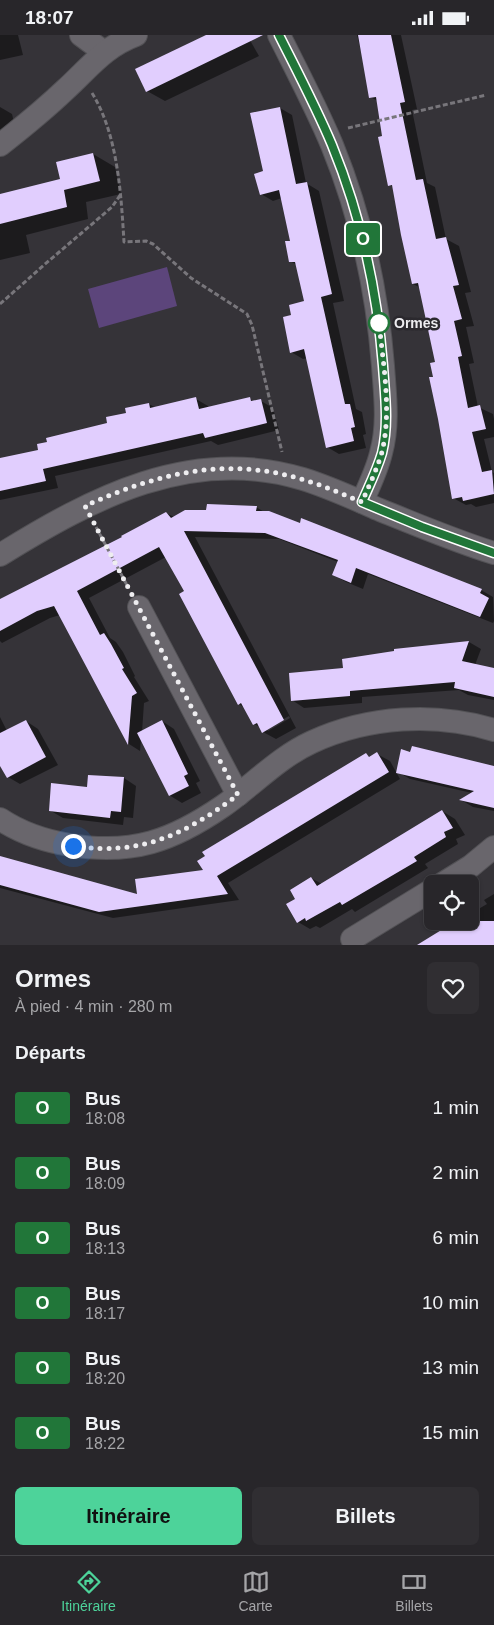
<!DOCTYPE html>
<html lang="fr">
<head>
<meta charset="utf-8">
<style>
	:root { --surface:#28262a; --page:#302e32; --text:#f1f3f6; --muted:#a5a5a8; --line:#444347; --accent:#4dd39a }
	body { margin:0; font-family:Helvetica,sans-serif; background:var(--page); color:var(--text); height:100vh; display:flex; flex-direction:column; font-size:19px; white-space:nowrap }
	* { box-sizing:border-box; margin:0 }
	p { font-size:16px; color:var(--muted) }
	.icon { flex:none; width:28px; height:28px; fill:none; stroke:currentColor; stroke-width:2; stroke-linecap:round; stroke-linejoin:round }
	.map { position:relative; height:910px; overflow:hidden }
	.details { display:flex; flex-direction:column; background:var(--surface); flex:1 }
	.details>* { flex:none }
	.badge { padding:0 10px; border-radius:4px; font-size:18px; line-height:32px }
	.controls { position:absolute; left:424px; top:840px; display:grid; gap:10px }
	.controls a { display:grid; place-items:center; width:55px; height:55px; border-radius:8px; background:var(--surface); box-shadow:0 1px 4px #0004,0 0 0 1px var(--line); font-size:25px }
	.you { position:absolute; width:25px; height:25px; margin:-12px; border:4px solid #fff; border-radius:50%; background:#1a73e8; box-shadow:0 0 0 8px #1a73e833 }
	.map>.badge { position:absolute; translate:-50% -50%; box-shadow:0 0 0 2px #fff }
	h2 { padding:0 15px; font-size:19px; line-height:45px }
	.round { display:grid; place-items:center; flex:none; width:52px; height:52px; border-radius:8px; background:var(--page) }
	.head { display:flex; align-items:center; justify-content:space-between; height:85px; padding:0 15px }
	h1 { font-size:24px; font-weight:700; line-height:38px }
	.primary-button { display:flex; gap:10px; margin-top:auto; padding:10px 15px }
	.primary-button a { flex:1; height:58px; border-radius:8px; background:var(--accent); color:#111; font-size:20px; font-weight:700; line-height:58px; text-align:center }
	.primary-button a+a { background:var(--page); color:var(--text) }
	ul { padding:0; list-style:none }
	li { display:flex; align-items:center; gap:15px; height:65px; padding:0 15px }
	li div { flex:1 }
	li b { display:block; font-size:19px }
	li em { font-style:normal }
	li .badge { min-width:55px; font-weight:700; text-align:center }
	.status { display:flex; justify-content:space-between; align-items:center; height:35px; padding:0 25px; background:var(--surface); direction:ltr }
	.status svg { height:14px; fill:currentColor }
	.tab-bar { display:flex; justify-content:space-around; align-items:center; height:70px; border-top:1px solid var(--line); background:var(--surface); font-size:14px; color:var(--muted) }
	.tab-bar a { display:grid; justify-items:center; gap:2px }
	.tab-bar .on { color:var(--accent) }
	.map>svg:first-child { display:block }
	.green { fill:#5c457b }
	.shadow { fill:#0007; fill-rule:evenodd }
	.building { fill:#e1cefe }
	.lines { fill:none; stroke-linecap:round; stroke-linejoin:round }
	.minor-casing { stroke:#535256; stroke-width:24 }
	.path { stroke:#78767b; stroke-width:3; stroke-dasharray:5 2.5; stroke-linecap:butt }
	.minor { stroke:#69666c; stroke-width:22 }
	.line-casing { stroke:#fff; stroke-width:11 }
	.line { stroke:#217639; stroke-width:8 }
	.walk { stroke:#eeedf0; stroke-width:5; stroke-dasharray:0 9 }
	.stop-dot { fill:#fff; stroke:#217639; stroke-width:2.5 }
	.labels { text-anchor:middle; stroke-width:5; stroke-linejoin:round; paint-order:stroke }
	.stop-label { font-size:14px; font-weight:bold; fill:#eeedf0; stroke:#2b292e; text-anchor:start }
</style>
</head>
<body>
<div class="status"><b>18:07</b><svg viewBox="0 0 49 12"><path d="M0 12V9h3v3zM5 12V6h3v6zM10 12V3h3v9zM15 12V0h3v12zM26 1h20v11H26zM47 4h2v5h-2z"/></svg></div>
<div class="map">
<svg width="494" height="910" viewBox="0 0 494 910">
	<rect width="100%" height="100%" fill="#353338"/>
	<path class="green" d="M167,232L177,271L99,293L88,254Z"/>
	<g class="shadow">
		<path d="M0,0H18L23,20L0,25Z"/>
		<path d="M209,0H247L259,21L165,66L147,56Z"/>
		<path d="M357,0H401L417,74L412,75L427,148L435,152L446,204L459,211L471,257L465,258L474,291L466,292L474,328L469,329L478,372L493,379L494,384V402L484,404L492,437L494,438V468L476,472L471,469L466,470L453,463L434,342L436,328L421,253L413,249L394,152L389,150L378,66L370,62L363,17L361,16Z"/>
		<path d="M0,72L12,79L17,100L0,109Z"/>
		<path d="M280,73L292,80L306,148L319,156L344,266L333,268L356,374L362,377L366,399L363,400L366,413L339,419L327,412L307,323L303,324L291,317L305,267L297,230L290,226L292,207L282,163L273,166L261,159L264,137Z"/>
		<path d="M93,119L115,132L121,159L86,167L88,184L26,200L30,218L0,225V161L62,145Z"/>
		<path d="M196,364L208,371L209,373L250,364L255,367L261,366L273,373L279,395L218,410L211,406L55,441L58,453L0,465V424L40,416L108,389L149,369L156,373Z"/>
		<path d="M256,472L266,478L481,555L493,562L494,586L493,588L368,539L363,554L346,547L333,540L338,527L279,504L195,502L296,693L276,704L263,697L260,692L254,689L245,673L239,669L186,556L166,522L89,563L110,603L116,607L123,617L135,641L134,642L149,666L144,668L142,697L162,686L174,694L200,746L196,748L201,758L182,768L169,760L141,704L140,716L129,709L60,580L50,583L2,608L0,606V566L124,503L166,478L174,482L207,477ZM289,681L290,683L268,696L266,694Z"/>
		<path d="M469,607L481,614L475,630L494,634V665L468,660L459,655L362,662V668L304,673L292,665L345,635L395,617V615Z"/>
		<path d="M0,682L7,696L26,686L38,694L58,730L20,749L8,742L0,728Z"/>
		<path d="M411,718L494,732V776L473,772L461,765L472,758L410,744L398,737Z"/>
		<path d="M377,719L390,726L400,744L228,848L239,865L113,883L0,853V822L139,861L205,836L366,720L371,723Z"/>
		<path d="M89,741L124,743L136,751L133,783L124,782L123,790L63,783L51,776L88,754Z"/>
		<path d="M442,776L455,784L465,800L456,804L458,809L425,829L428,833L355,877L352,874L320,893L316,891L310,894L298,887L297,864L311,843L322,849Z"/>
		<path d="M494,859V910H419L470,886V879L487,869L484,865Z"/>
	</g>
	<g class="building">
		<path d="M206,0H263L146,57L135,34Z"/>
		<path d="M358,0H391L405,67L400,68L416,145L423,144L436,204L446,202L459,250L453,251L462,284L454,286L462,321L458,322L468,373L480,370L486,394L472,397L482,437L492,435L494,459L463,466L462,462L452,464L438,384L429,342H433L430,328L435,327L418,248L412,249L401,200L392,150L388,151L378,102L382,101L376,62L369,63Z"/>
		<path d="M280,72L296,149L307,147L332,259L321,262L345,369H350L355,392L351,393L354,406L326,413L304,314L290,318L283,282L291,280L289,270L304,266L295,227H289L285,206H290L279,155L260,160L254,139L263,136L250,78Z"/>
		<path d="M93,118L100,146L64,155L67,172L0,189V159L60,144L56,127Z"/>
		<path d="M196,362L199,374L250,362L251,366L261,364L267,388L205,403L203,398L43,434L46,446L0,456V423L38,415L37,409L47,407L46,403L107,388L106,382L126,378L125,373L149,368L150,373Z"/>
		<path d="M207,469L257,471L256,476H269L300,488L301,483L482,554L480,558L489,563L480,582L356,533L351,548L332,540L338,525L265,498L184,496L284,685L262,698L257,688L253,690L241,668L238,670L179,559L184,556L159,512L77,556L100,600L104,598L111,609L124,633L122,634L137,658L132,661L128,710L54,571L37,576L0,596V564L122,502L121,501L166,477L171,483L185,475H206Z"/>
		<path d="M469,606L462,626L494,633V662L454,653L455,647L350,656V661L291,666L289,638L343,633L342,624L394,616V614Z"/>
		<path d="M26,685L46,722L7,743L0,731V698Z"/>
		<path d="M162,685L188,739L184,741L189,751L169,761L137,698Z"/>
		<path d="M412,711L494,731V773L459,765L474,756L396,738L401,714L410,717Z"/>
		<path d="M377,717L389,737L217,841L228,859L99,877L0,850V821L137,859L135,844L203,835L197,826L205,821L202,817L366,718L369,722Z"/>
		<path d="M88,740L124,742L121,777L111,776L110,783L49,776L51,748L87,752Z"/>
		<path d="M442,775L453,793L444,797L446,802L414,822L417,826L342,870L340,867L306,886L305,883L297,888L286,869L295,864L290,855L311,842L317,851Z"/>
		<path d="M456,886H494V910H417Z"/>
	</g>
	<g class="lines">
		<defs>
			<g id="minor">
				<path d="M81,0L104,17"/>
				<path d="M279,0C297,36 316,72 332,110C361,181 377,254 383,331C385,360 389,389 381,418C377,435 369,451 362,467"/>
				<path d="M0,110C23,92 45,74 66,54C90,32 104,12 136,0"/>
				<path d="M0,520C92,463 191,410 303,444C329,452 355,464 380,475C418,490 455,506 494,518"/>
				<path d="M139,572L238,760"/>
				<path d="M0,784C21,798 45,806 70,810C133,820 172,806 223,771C253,750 279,722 312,707C368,681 436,677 494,695"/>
				<path d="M442,849L471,831L494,812"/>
				<path d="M352,904L432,855"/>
			</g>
		</defs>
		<use href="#minor" class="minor-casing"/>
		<g class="path">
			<path d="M92,58C118,100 121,159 124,207L146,206L153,209L191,243L247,279L252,290L282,417"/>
			<path d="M348,93L486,60"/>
			<path d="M0,269L44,230L112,172L121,159"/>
			<path d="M96,492L128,552"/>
		</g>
		<use href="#minor" class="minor"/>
	</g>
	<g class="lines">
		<defs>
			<path id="line" d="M279,0C297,36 316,72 332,110C361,181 377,254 383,331C385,360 389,389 382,418C377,435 369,451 362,467L422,492L494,518"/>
		</defs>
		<use href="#line" class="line-casing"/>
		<use href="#line" class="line"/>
		<path class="walk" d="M73,811C141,821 184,800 238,760L85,471C156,439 224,421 301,444C322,450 342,459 362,467C369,451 377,434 382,417C392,375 383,329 379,287V288"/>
	</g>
	<circle class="stop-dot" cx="379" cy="288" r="10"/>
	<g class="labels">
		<g class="stop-label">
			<text x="394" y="293">Ormes</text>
		</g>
	</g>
</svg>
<div class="controls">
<a><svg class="icon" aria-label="locate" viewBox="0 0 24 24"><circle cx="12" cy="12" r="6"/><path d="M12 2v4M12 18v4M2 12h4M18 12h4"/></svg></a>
</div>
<div class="you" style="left:73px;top:811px"></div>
<b class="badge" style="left:363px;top:204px;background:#217639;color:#fff">O</b>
</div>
<section class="details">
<div class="head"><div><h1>Ormes</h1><p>À pied · 4 min · 280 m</p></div><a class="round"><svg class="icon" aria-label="heart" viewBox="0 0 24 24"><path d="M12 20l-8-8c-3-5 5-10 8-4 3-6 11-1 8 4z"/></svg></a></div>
<h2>Départs</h2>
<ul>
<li><span class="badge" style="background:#217639;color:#fff">O</span><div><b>Bus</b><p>18:08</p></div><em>1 min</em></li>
<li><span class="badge" style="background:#217639;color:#fff">O</span><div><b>Bus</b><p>18:09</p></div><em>2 min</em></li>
<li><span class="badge" style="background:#217639;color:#fff">O</span><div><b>Bus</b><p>18:13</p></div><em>6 min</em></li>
<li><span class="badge" style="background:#217639;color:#fff">O</span><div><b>Bus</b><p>18:17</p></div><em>10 min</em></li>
<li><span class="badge" style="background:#217639;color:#fff">O</span><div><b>Bus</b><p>18:20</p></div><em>13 min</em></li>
<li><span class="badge" style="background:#217639;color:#fff">O</span><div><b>Bus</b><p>18:22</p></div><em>15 min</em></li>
</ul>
<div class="primary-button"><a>Itinéraire</a><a>Billets</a></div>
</section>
<nav class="tab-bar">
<a class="on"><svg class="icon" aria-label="directions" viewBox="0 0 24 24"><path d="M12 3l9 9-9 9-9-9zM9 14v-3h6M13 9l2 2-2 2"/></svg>Itinéraire</a>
<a><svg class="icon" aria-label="map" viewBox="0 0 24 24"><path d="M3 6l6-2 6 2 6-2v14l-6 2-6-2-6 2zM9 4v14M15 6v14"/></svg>Carte</a>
<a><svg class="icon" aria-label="tickets" viewBox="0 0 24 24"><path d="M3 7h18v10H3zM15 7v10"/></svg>Billets</a>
</nav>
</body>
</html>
